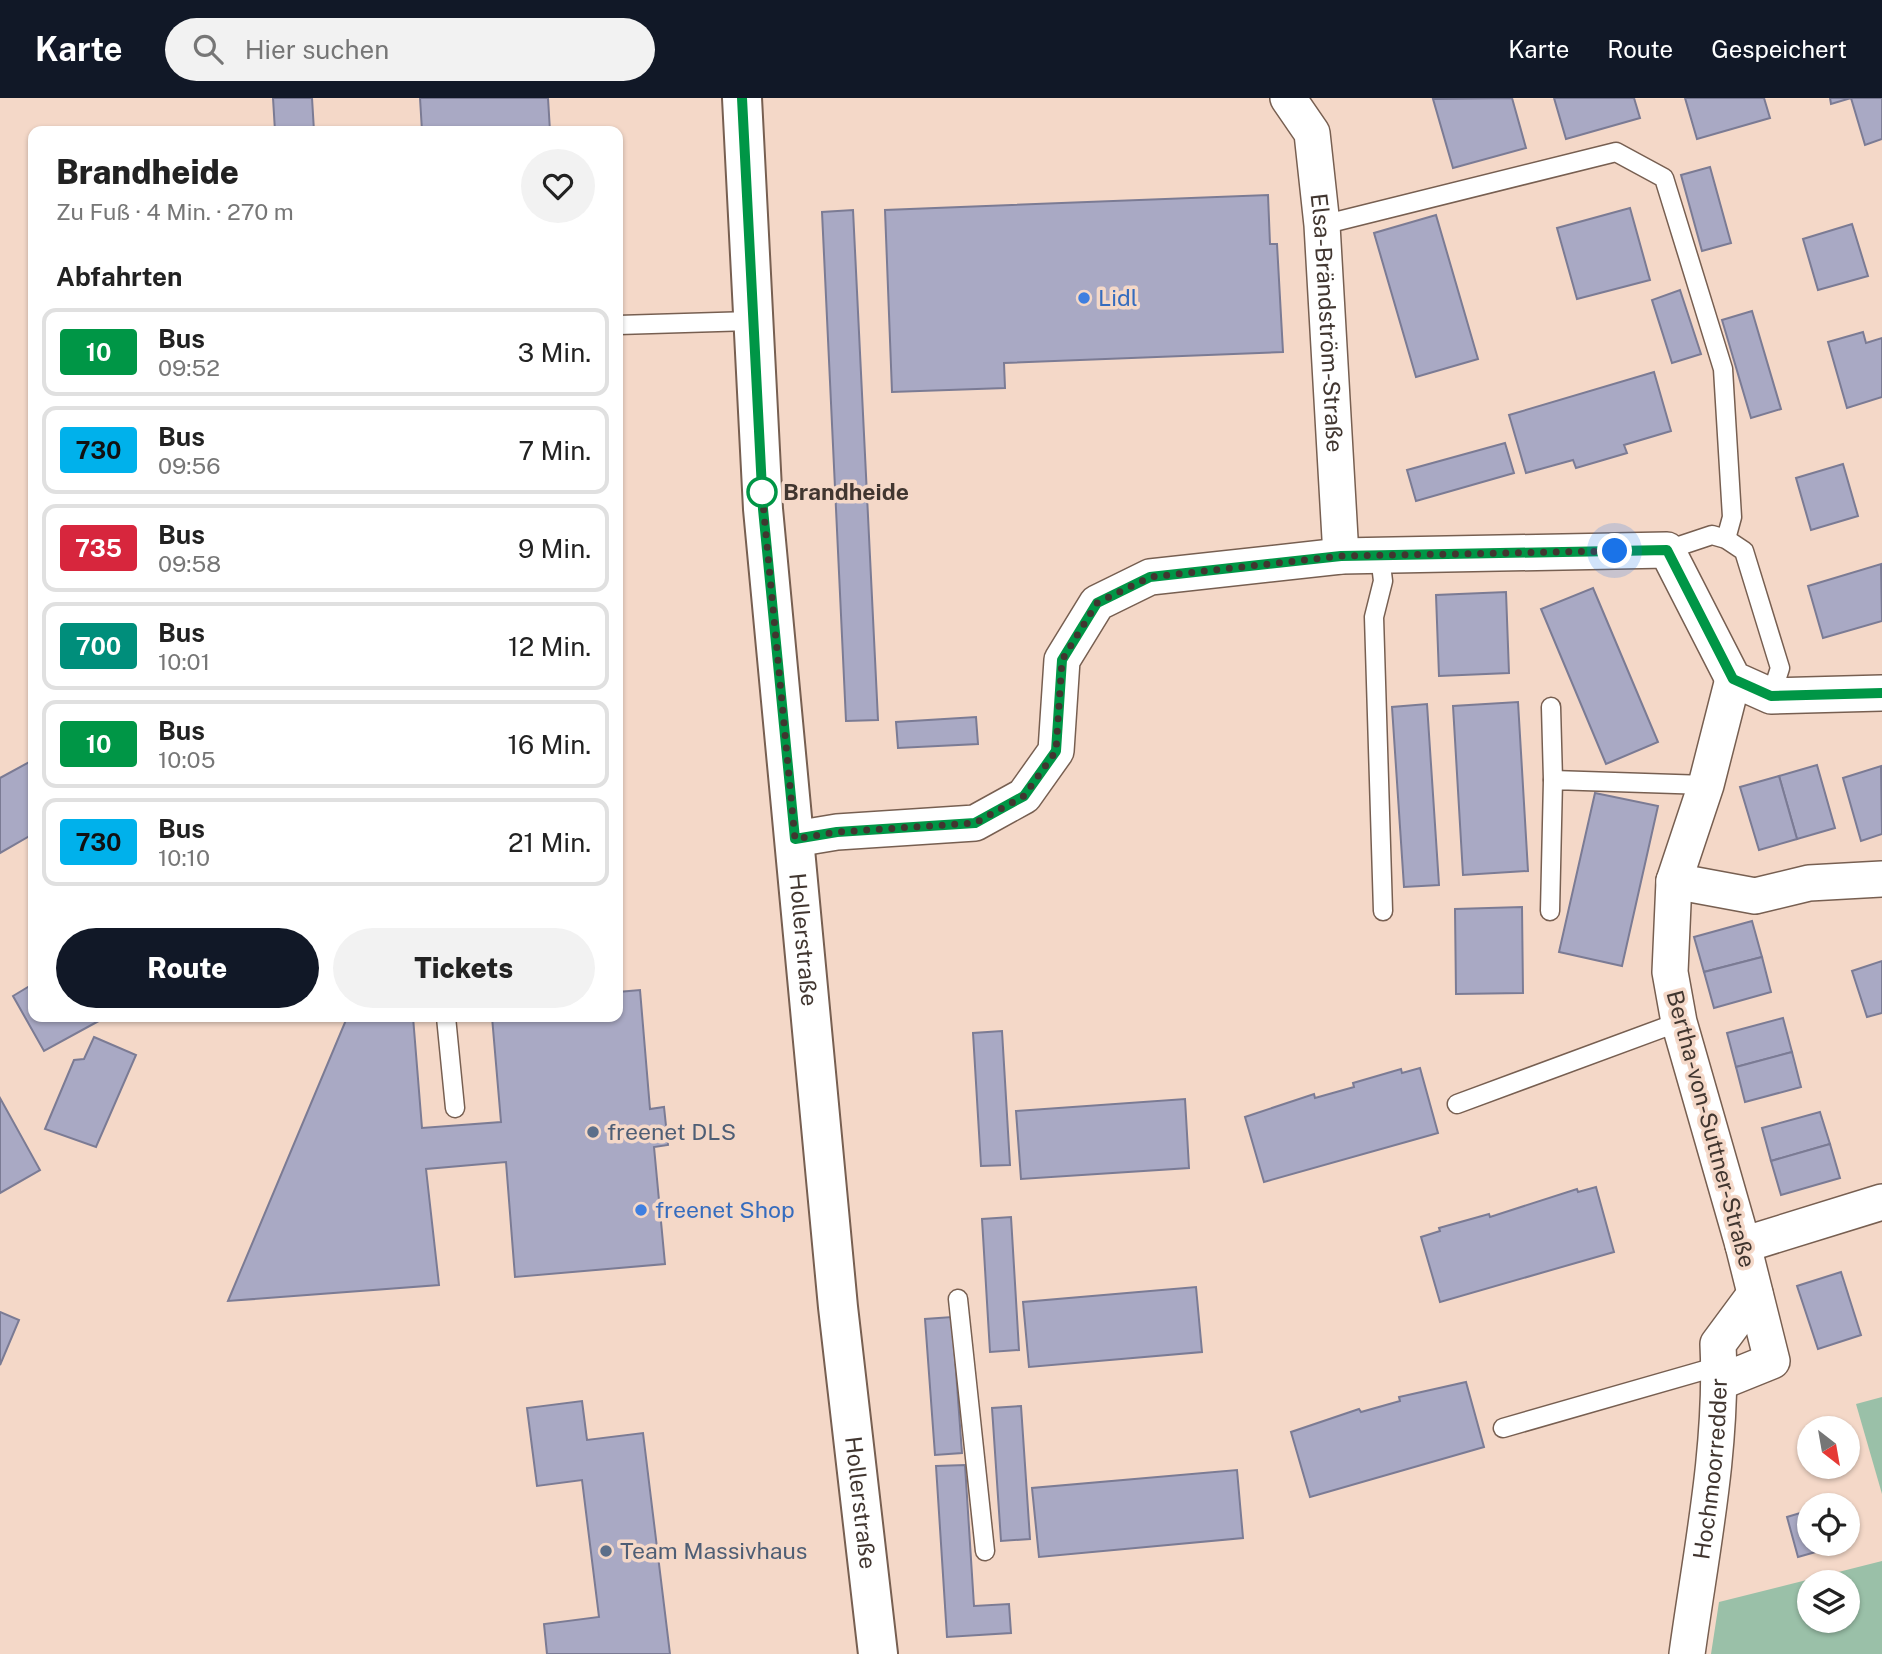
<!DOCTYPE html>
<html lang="de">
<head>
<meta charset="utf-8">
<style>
	:root { --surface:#fff; --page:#f2f2f2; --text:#222; --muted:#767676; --line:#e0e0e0; --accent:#111827 }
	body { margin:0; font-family:"Public Sans",sans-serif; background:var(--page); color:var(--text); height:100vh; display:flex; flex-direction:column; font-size:26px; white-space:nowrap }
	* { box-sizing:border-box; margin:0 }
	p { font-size:23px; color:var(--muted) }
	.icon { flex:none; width:38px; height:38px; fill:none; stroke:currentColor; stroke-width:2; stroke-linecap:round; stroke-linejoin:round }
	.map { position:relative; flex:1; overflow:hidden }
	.sheet { position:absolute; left:28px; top:28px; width:595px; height:896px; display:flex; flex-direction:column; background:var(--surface); border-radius:14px; box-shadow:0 2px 5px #0004 }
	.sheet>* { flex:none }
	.badge { padding:0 14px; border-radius:5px; font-size:24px; line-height:46px }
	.needle { width:46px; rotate:149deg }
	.buttons { position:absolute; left:1797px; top:1318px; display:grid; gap:14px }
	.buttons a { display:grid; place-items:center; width:63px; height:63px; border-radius:50%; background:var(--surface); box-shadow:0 2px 5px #0004; font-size:35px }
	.you { position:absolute; width:35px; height:35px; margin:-18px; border:5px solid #fff; border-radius:50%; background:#1a73e8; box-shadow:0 0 0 10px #1a73e833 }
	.map>.badge { position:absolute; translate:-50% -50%; box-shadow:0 0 0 4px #fff }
	h2 { padding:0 28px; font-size:26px; line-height:63px }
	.round { display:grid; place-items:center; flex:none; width:74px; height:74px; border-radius:37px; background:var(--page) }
	.head { display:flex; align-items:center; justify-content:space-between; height:119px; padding:0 28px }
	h1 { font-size:33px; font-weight:800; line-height:52px }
	.action { display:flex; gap:14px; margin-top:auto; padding:14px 28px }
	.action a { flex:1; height:80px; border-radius:42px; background:var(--accent); color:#fff; font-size:28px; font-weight:800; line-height:80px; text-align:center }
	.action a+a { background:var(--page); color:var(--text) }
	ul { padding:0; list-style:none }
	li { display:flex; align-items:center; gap:21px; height:88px; margin:0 14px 10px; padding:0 14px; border:4px solid var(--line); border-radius:14px }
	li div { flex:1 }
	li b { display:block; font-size:26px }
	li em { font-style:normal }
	li .badge { min-width:77px; font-weight:700; text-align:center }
	header { display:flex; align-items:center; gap:42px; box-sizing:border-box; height:98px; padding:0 35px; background:var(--accent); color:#fff }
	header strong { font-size:33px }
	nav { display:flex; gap:38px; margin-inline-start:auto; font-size:24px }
	.search { width:490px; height:63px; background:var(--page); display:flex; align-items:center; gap:18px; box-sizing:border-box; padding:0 24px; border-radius:38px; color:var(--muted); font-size:26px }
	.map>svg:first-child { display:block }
	.green { fill:#9ac0a8; fill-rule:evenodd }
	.building { fill:#a9a9c4; stroke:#7b7b94; stroke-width:2 }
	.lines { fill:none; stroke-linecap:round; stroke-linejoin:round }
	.lane-casing { stroke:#775f51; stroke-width:21 }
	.street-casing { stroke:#775f51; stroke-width:38 }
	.primary-casing { stroke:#775f51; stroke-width:42 }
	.lane { stroke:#fff; stroke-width:18 }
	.street { stroke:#fff; stroke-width:35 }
	.primary { stroke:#fff; stroke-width:38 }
	.line-casing { stroke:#fff; stroke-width:16 }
	.line { stroke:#009646; stroke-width:10 }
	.walk { stroke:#413630; stroke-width:7; stroke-dasharray:0 12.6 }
	.shop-dot { fill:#3f7fe0; stroke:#f4d8c8; stroke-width:2.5 }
	.stop-dot { fill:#fff; stroke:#009646; stroke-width:3.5 }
	.service-dot { fill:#5c6f8a; stroke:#f4d8c8; stroke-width:2.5 }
	.labels { text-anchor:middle; stroke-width:7; stroke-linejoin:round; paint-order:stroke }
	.shop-label { font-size:23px; fill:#366cbe; stroke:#f4d8c8; text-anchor:start }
	.street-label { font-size:23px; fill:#413630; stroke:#f4d8c8 }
	.stop-label { font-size:23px; font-weight:bold; fill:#413630; stroke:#f4d8c8; text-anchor:start }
	.service-label { font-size:23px; fill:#4e5e75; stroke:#f4d8c8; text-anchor:start }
</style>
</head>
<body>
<header>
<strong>Karte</strong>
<div class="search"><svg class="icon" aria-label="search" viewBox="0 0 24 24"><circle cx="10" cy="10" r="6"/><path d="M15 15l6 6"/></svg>Hier suchen</div>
<nav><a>Karte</a><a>Route</a><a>Gespeichert</a></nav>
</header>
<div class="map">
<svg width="1882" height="1556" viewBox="0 0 1882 1556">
	<rect width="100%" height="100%" fill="#f4d8c8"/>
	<g class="green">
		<path d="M1882,1299V1396L1856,1306Z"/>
		<path d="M1882,1463V1556H1711L1719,1504ZM1810,1484H1848V1522H1810Z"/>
	</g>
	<g class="building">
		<path d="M273,0H312L314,33H275Z"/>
		<path d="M420,0H548L550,33H422Z"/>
		<path d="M1512,0L1526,50L1453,70L1433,1Z"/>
		<path d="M1554,0H1634L1640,20L1566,41Z"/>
		<path d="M1685,0H1764L1770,20L1697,41Z"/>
		<path d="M1830,0H1882V41L1865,47L1851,0L1831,6Z"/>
		<path d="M1710,69L1731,145L1702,153L1681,77Z"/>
		<path d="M1268,97L1270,146H1277L1283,254L1004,265L1005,290L892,294L885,112Z"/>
		<path d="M1630,110L1650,182L1577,201L1557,130Z"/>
		<path d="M853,112L878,622L846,623L822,114Z"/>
		<path d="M1436,117L1478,261L1416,279L1374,135Z"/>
		<path d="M1852,126L1868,178L1818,192L1803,141Z"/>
		<path d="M1680,192L1701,256L1672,265L1652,202Z"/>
		<path d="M1752,213L1781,311L1751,320L1722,222Z"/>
		<path d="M1863,234L1866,245L1882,240V299L1847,310L1828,244Z"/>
		<path d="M1654,274L1671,333L1624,347L1627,355L1576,370L1573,362L1526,375L1509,317Z"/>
		<path d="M1505,345L1514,375L1416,403L1407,372Z"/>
		<path d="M1843,366L1858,418L1811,432L1796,380Z"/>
		<path d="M1881,466L1882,523L1823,540L1808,488Z"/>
		<path d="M1593,490L1658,644L1606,666L1541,511Z"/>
		<path d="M1506,494L1509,575L1439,578L1436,497Z"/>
		<path d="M1518,604L1528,773L1463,777L1453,608Z"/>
		<path d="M1427,606L1439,787L1404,789L1392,609Z"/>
		<path d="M976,619L978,646L898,650L896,624Z"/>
		<path d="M33,662V736L0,755V680Z"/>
		<path d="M1817,667L1835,730L1797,741L1779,678Z"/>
		<path d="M1881,668L1882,736L1861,743L1843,680Z"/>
		<path d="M1779,678L1797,741L1759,752L1740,689Z"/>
		<path d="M1595,695L1658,708L1622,868L1559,854Z"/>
		<path d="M1522,809L1523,895L1456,896L1455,811Z"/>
		<path d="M1752,823L1762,859L1704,874L1694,839Z"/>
		<path d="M1762,859L1771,894L1714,910L1704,874Z"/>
		<path d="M1882,863V915L1867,919L1852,873Z"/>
		<path d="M33,886V919H106L44,953L13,898Z"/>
		<path d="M640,892L650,1011L664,1009L668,1047L654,1049L665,1166L515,1179L506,1064L426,1071L439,1187L228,1203L346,922L413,919L422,1030L501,1024L492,919H618V894Z"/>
		<path d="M1783,920L1792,954L1736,969L1727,935Z"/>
		<path d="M1002,933L1010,1067L981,1068L973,935Z"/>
		<path d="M94,939L136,957L96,1049L45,1031L74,962L84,961Z"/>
		<path d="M1792,954L1801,989L1745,1004L1736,969Z"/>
		<path d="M1420,970L1438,1035L1264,1084L1245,1019L1314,996L1315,1000L1354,989L1353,985L1401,971L1402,975Z"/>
		<path d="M0,1000L40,1072L0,1095Z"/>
		<path d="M1185,1001L1189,1070L1021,1081L1016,1013Z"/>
		<path d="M1820,1014L1830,1046L1771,1063L1762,1030Z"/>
		<path d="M1830,1046L1840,1080L1781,1097L1771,1063Z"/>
		<path d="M1596,1089L1614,1154L1440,1204L1421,1139L1440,1133L1439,1130L1489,1116L1490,1119L1577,1091L1578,1094Z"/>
		<path d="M1011,1119L1019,1252L990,1254L982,1121Z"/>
		<path d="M1841,1174L1861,1237L1818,1251L1797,1188Z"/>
		<path d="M1196,1189L1202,1254L1029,1269L1023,1204Z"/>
		<path d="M0,1214L19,1222L0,1267Z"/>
		<path d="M952,1219L962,1355L935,1357L925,1221Z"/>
		<path d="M1466,1284L1484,1349L1310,1399L1291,1334L1359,1311L1361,1314L1400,1303L1399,1299Z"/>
		<path d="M582,1303L587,1342L643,1335L670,1556H547L544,1526L599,1519L582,1382L537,1388L527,1310Z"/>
		<path d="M1021,1308L1030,1441L1001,1443L992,1310Z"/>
		<path d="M965,1367L974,1508L1009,1506L1011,1535L947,1539L936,1368Z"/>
		<path d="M1237,1372L1243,1440L1039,1459L1032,1390Z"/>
		<path d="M1810,1412V1446H1844L1798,1459L1787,1419Z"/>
	</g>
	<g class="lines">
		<defs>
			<g id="lane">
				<path d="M1322,127L1616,54L1664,80L1723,271L1732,419L1726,441"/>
				<path d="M618,227L751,223"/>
				<path d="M1667,452L1712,437L1726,441L1744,453L1780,570L1771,598"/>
				<path d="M1380,458L1383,483L1374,519L1383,813"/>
				<path d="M1551,609L1553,682"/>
				<path d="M1550,813L1553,682L1706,687"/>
				<path d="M446,919L455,1010"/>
				<path d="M1457,1006L1679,924"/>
				<path d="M958,1201L985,1453"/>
				<path d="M1503,1330L1719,1268"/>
			</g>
			<g id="street">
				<path id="s1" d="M1288,0L1312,35L1322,127L1341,458"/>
				<path d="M795,741L837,734L975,725L1024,698L1056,653L1062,562L1097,505L1150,479L1341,458L1667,452L1733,581L1771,598L1882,595"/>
				<path d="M1674,783L1755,798L1809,785L1882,781"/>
				<path d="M1743,1147L1882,1104"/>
				<path d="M1720,1284L1772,1263L1743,1147L1679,924L1670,874L1674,783L1706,687L1733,581"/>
				<path id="s2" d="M1687,1556C1701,1454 1723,1349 1718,1246L1755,1196"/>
			</g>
			<g id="primary">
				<path id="s3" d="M742,0L763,411L838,1209L878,1556"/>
			</g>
		</defs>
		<use href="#lane" class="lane-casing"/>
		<use href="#street" class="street-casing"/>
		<use href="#primary" class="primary-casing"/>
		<use href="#lane" class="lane"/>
		<use href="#street" class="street"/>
		<use href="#primary" class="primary"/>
	</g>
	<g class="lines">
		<defs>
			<path id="line" d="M742,0L763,411L795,741L837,734L975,725L1024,698L1056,653L1062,562L1097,505L1150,479L1341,458L1667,452L1733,581L1771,598L1882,595"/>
		</defs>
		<use href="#line" class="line-casing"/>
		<use href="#line" class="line"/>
		<path class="walk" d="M762,394L761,384L795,741L837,734L975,725L1024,698L1056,653L1062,562L1097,505L1150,479L1341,458L1615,453"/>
	</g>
	<g class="shop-dot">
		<circle cx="1084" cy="200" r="7"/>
		<circle cx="641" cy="1112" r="7"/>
	</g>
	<circle class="stop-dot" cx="762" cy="394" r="14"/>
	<g class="service-dot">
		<circle cx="593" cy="1034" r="7"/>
		<circle cx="606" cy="1453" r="7"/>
	</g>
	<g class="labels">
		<g class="shop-label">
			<text x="1098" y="208">Lidl</text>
			<text x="655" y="1120">freenet Shop</text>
		</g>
		<g class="street-label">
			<text dy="8" stroke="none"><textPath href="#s1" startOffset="233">Elsa-Brändström-Straße</textPath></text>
			<text dy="8" stroke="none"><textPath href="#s3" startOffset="844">Hollerstraße</textPath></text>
			<text transform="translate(1711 1031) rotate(75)" y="8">Bertha-von-Suttner-Straße</text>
			<text dy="8" stroke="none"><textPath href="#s2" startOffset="187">Hochmoorredder</textPath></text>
			<text dy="8" stroke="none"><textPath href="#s3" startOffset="1410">Hollerstraße</textPath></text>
		</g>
		<g class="stop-label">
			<text x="783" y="402">Brandheide</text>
		</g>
		<g class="service-label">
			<text x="607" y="1042">freenet DLS</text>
			<text x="620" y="1461">Team Massivhaus</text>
		</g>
	</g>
</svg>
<div class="buttons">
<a><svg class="needle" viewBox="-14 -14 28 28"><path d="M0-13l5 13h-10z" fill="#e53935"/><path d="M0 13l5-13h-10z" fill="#767676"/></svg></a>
<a><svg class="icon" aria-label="locate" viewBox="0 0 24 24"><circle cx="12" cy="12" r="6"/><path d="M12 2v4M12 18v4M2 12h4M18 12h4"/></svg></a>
<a><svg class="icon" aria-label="layers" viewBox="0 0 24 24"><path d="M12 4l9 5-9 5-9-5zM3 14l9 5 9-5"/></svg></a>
</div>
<div class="you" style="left:1615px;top:453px"></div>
<section class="sheet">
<div class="head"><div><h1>Brandheide</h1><p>Zu Fuß · 4 Min. · 270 m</p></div><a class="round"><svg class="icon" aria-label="heart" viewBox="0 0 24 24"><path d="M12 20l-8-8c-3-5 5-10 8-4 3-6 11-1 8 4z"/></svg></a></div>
<h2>Abfahrten</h2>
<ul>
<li><span class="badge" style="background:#009646;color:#fff">10</span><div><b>Bus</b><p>09:52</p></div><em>3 Min.</em></li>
<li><span class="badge" style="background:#00b1eb;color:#111">730</span><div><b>Bus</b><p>09:56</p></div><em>7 Min.</em></li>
<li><span class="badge" style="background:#d7263d;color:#fff">735</span><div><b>Bus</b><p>09:58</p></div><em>9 Min.</em></li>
<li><span class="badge" style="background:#008e7b;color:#fff">700</span><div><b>Bus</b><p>10:01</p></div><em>12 Min.</em></li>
<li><span class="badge" style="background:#009646;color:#fff">10</span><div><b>Bus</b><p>10:05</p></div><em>16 Min.</em></li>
<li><span class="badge" style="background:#00b1eb;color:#111">730</span><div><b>Bus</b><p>10:10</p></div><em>21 Min.</em></li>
</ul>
<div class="action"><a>Route</a><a>Tickets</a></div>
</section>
</div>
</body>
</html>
